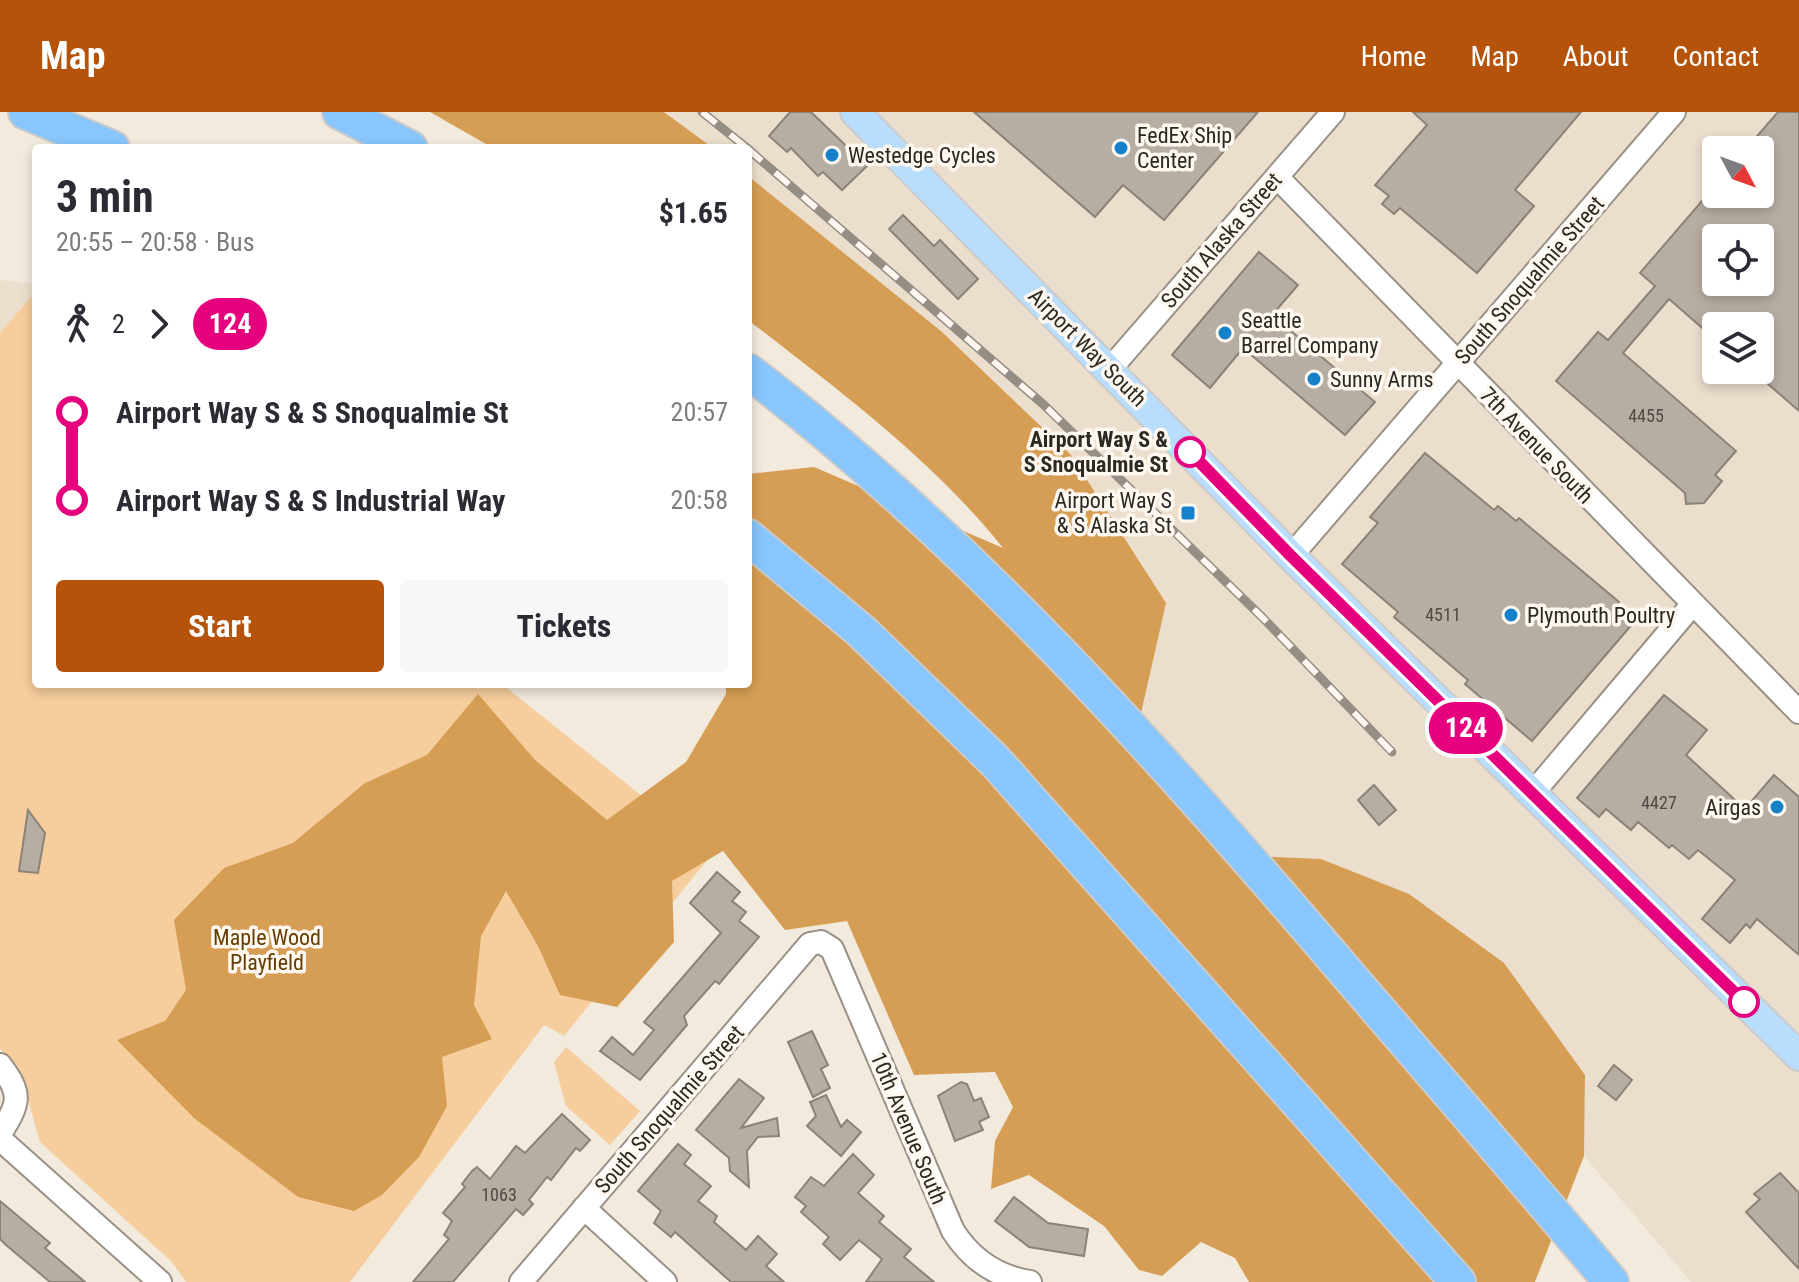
<!DOCTYPE html>
<html lang="en">
<head>
<meta charset="utf-8">
<style>
	:root { --surface:#fff; --page:#f7f7f7; --text:#2b2b33; --muted:#7c7c81; --accent:#b45309 }
	body { margin:0; font-family:"Roboto Condensed",sans-serif; background:var(--page); color:var(--text); height:100vh; display:flex; flex-direction:column; font-size:30px; white-space:nowrap }
	* { box-sizing:border-box; margin:0 }
	p { font-size:26px; color:var(--muted) }
	.icon { flex:none; width:44px; height:44px; fill:none; stroke:currentColor; stroke-width:2; stroke-linecap:round; stroke-linejoin:round }
	.map { position:relative; flex:1; overflow:hidden }
	.drawer { position:absolute; left:32px; top:32px; width:720px; height:544px; display:flex; flex-direction:column; background:var(--surface); border-radius:8px; box-shadow:0 4px 12px #0003 }
	.drawer>* { flex:none }
	.badge { padding:0 16px; border-radius:26px; font-size:28px; line-height:52px }
	.needle { width:52px; rotate:131deg }
	.controls { position:absolute; left:1702px; top:24px; display:grid; gap:16px }
	.controls a { display:grid; place-items:center; width:72px; height:72px; border-radius:8px; background:var(--surface); box-shadow:0 4px 12px #0003; font-size:40px }
	.map>.badge { position:absolute; translate:-50% -50%; box-shadow:0 0 0 4px #fff }
	.legs { display:flex; align-items:center; gap:12px; height:88px; padding:0 24px; font-size:26px }
	.legs p { margin-inline-start:auto }
	.head { display:flex; align-items:center; justify-content:space-between; height:136px; padding:0 24px }
	h1 { font-size:44px; font-weight:700; line-height:60px }
	.button { display:flex; gap:16px; margin-top:auto; padding:16px 24px }
	.button a { flex:1; height:92px; border-radius:8px; background:var(--accent); color:#fff; font-size:32px; font-weight:700; line-height:92px; text-align:center }
	.button a+a { background:var(--page); color:var(--text) }
	ul { padding:0 24px; list-style:none }
	li { display:flex; align-items:center; gap:28px; height:88px; font-size:30px }
	li i { display:grid; place-items:center; width:12px; height:100%; margin:0 10px; background:currentColor }
	li i::after { content:''; width:20px; height:20px; margin:-10px; border:6px solid; border-radius:50%; background:var(--surface) }
	li p { margin-inline-start:auto }
	li:first-child i { background:linear-gradient(#0000 50%,currentColor 0) }
	li:last-child i { background:linear-gradient(currentColor 50%,#0000 0) }
	header { display:flex; align-items:center; gap:48px; box-sizing:border-box; height:112px; padding:0 40px; background:var(--accent); color:#fff }
	header strong { font-size:38px }
	nav { display:flex; gap:44px; margin-inline-start:auto; font-size:28px }
	.map>svg:first-child { display:block }
	.built { fill:#ecdecc; fill-rule:evenodd }
	.green { fill:#f6cd9c }
	.forest { fill:#d69e54 }
	.building { fill:#b7aea3; stroke:#8b8278; stroke-width:2; fill-rule:evenodd }
	.lines { fill:none; stroke-linecap:round; stroke-linejoin:round }
	.minor-casing { stroke:#999186; stroke-width:26 }
	.major-casing { stroke:#cccbca; stroke-width:32 }
	.highway-casing { stroke:#cccbca; stroke-width:38 }
	.minor { stroke:#fff; stroke-width:22 }
	.major { stroke:#b8ddfd; stroke-width:28 }
	.highway { stroke:#88c6fc; stroke-width:34 }
	.rail-casing { stroke:#948e85; stroke-width:9 }
	.rail { stroke:#fef8f1; stroke-width:6; stroke-dasharray:18; stroke-linecap:butt }
	.line-1-casing { stroke:#fff; stroke-width:18 }
	.line-1 { stroke:#e6007e; stroke-width:12 }
	.poi-dot { fill:#1581cb; stroke:#fef8f1; stroke-width:3 }
	.stop-1-dot { fill:#fff; stroke:#e6007e; stroke-width:4 }
	.labels { text-anchor:middle; stroke-width:7; stroke-linejoin:round; paint-order:stroke }
	.number-label { font-size:18px; fill:#4f4a44 }
	.poi-label { font-size:22px; fill:#2c2824; stroke:#fef8f1; text-anchor:start }
	.street-label { font-size:22px; fill:#2c2824; stroke:#fef8f1 }
	.stop-label { font-size:22px; font-weight:bold; fill:#2c2824; stroke:#fef8f1; text-anchor:end }
	.park-label { font-size:22px; fill:#633e00; stroke:#fef8f1 }
</style>
</head>
<body>
<header>
<strong>Map</strong>
<nav><a>Home</a><a>Map</a><a>About</a><a>Contact</a></nav>
</header>
<div class="map">
<svg width="1799" height="1170" viewBox="0 0 1799 1170">
	<rect width="100%" height="100%" fill="#f3eade"/>
	<g class="built">
		<path d="M664,0H1799V1170H1691L1584,1044L1585,963L1321,747L1234,743L1134,632L1071,343L941,219L748,64V36H713ZM1716,38H1760V82H1716ZM1716,126H1760V170H1716ZM1716,214H1760V258H1716Z"/>
		<path d="M0,168L36,172V179L0,221Z"/>
	</g>
	<g class="green">
		<path d="M36,179V572H502L713,741L564,924L544,913L350,1170H186L172,1150L40,1030L22,967L0,936V221Z"/>
		<path d="M566,935L640,999L610,1033L566,994L554,950Z"/>
	</g>
	<g class="forest">
		<path d="M430,0H664L713,36H493Z"/>
		<path d="M748,64L941,219L1071,343L1166,491L1134,632L1234,743L1321,747L1409,782L1504,851L1585,963L1584,1044L1535,1170H1249L1235,1146L1201,1130L1162,1164L1139,1158L1104,1114L1029,1063L991,1077L995,1029L1013,995L995,960L914,963L847,809L785,818L723,739L672,769L674,830L617,895L560,883L538,834L506,779L481,824L474,893L492,927L442,945L447,994L419,1045L382,1083L354,1099L298,1085L194,1006L117,928L165,909L186,878L174,808L224,756L293,731L365,671L427,643L478,582L535,648L607,708L686,650L726,582V572H748V362L814,355L1003,436C933,348 836,276 748,208Z"/>
	</g>
	<g class="building">
		<path d="M790,0H811L867,54L842,78L823,60L818,64L791,36L787,40L769,24Z"/>
		<path d="M974,0H1258L1164,108L1123,73L1095,105Z"/>
		<path d="M1413,0H1581L1515,78L1534,94L1477,161L1400,96L1394,102L1382,92L1389,84L1375,73L1427,13Z"/>
		<path d="M1778,0H1799V299L1760,265V214H1716V228L1669,187L1623,241L1736,339L1715,363L1722,369L1704,391L1686,392L1685,381L1556,269L1598,220L1608,228L1655,174L1640,161L1708,82H1760V38H1745ZM1716,126H1760V170H1716Z"/>
		<path d="M903,103L934,134L940,128L978,167L958,187L889,117Z"/>
		<path d="M1259,140L1298,173L1272,203L1375,290L1345,323L1243,236L1210,276L1172,243Z"/>
		<path d="M1425,341L1494,398L1498,394L1516,409L1519,406L1619,490L1616,494L1634,510L1532,629L1465,572L1468,568L1394,505L1398,500L1342,452L1378,411L1370,405Z"/>
		<path d="M1664,583L1707,618L1686,643L1745,697L1774,663L1799,685V843L1757,807L1750,816L1746,812L1730,831L1702,807L1735,768L1698,738L1689,747L1672,733L1669,736L1638,710L1631,718L1606,697L1599,705L1577,686Z"/>
		<path d="M1374,673L1396,698L1379,713L1358,688Z"/>
		<path d="M28,698L45,721L38,761L19,759Z"/>
		<path d="M717,760L740,780L732,789L746,800L739,809L759,825L719,872L715,869L684,904L687,913L640,968L600,939L612,925L633,943L654,918L644,910L721,821L690,791Z"/>
		<path d="M812,919L828,953L821,957L830,976L813,985L788,930Z"/>
		<path d="M1614,953L1632,968L1616,988L1598,974Z"/>
		<path d="M739,967L764,986L741,1016L777,1006L779,1024L758,1025L747,1039L749,1075L730,1059L729,1046L696,1018Z"/>
		<path d="M961,970L967,972L974,989L981,986L989,1005L979,1010L983,1018L955,1029L938,984Z"/>
		<path d="M826,983L841,1015L847,1008L861,1020L841,1044L807,1014L816,1004L810,990Z"/>
		<path d="M562,1002L590,1028L580,1039L576,1036L551,1068L547,1065L529,1088L533,1092L523,1103L516,1097L453,1170H413L449,1127L444,1123L452,1109L443,1101L465,1075L462,1072L472,1059L477,1055L490,1067L516,1034L525,1041Z"/>
		<path d="M678,1032L691,1043L684,1052L711,1074L698,1089L717,1104L714,1110L746,1138L758,1124L777,1142L766,1154L784,1170H731L675,1120L671,1125L654,1111L661,1099L638,1079Z"/>
		<path d="M853,1042L874,1063L858,1081L884,1104L879,1110L911,1137L904,1145L934,1170H866L882,1147L859,1128L840,1148L823,1132L829,1125L801,1100L806,1094L795,1085L811,1065L824,1074Z"/>
		<path d="M1780,1061L1799,1081V1157L1746,1100L1760,1087L1754,1082Z"/>
		<path d="M1014,1085L1048,1111L1088,1117L1084,1144L1029,1135L995,1109Z"/>
		<path d="M0,1089L50,1131L45,1136L85,1170H50L6,1133L0,1127Z"/>
	</g>
	<g class="lines">
		<defs>
			<g id="minor">
				<path d="M1277,65L1799,600"/>
				<path d="M1110,257L1333,0"/>
				<path d="M1291,444L1674,0"/>
				<path d="M1532,682L1692,493"/>
				<path d="M0,953C23,983 19,991 0,1022"/>
				<path d="M0,1027L160,1170"/>
				<path d="M584,1096L665,1170"/>
				<path d="M521,1170L810,832L821,830L832,837L953,1119C971,1147 997,1165 1030,1170"/>
			</g>
			<path id="major" d="M855,0L1291,444L1799,944"/>
			<g id="highway">
				<path d="M26,0L112,36"/>
				<path d="M340,0L410,36"/>
				<path d="M748,259C973,431 1161,644 1344,858C1433,962 1523,1065 1611,1170"/>
				<path d="M748,425L861,519L995,649L1458,1170"/>
			</g>
		</defs>
		<use href="#minor" class="minor-casing"/>
		<use href="#major" class="major-casing"/>
		<use href="#highway" class="highway-casing"/>
		<use href="#minor" class="minor"/>
		<use href="#major" class="major"/>
		<use href="#highway" class="highway"/>
		<defs>
			<g id="rail">
				<path d="M702,0L747,36"/>
				<path d="M748,37L1044,293L1262,505L1392,640"/>
			</g>
		</defs>
		<use href="#rail" class="rail-casing"/>
		<use href="#rail" class="rail"/>
	</g>
	<g class="lines">
		<defs>
			<path id="line-1" d="M1190,340L1291,444L1744,890"/>
		</defs>
		<use href="#line-1" class="line-1-casing"/>
		<use href="#line-1" class="line-1"/>
	</g>
	<g class="poi-dot">
		<circle cx="1121" cy="36" r="8"/>
		<circle cx="832" cy="43" r="8"/>
		<circle cx="1225" cy="221" r="8"/>
		<circle cx="1314" cy="267" r="8"/>
		<rect x="1180" y="393" width="16" height="16" rx="4"/>
		<circle cx="1511" cy="503" r="8"/>
		<circle cx="1777" cy="695" r="8"/>
	</g>
	<g class="stop-1-dot">
		<circle cx="1190" cy="340" r="14"/>
		<circle cx="1744" cy="890" r="14"/>
	</g>
	<g class="labels">
		<g class="number-label">
			<text x="1646" y="310">4455</text>
			<text x="1443" y="509">4511</text>
			<text x="1659" y="697">4427</text>
			<text x="499" y="1089">1063</text>
		</g>
		<g class="poi-label">
			<text x="1137" y="31">FedEx Ship<tspan x="1137" dy="25">Center</tspan></text>
			<text x="848" y="51">Westedge Cycles</text>
			<text x="1241" y="216">Seattle<tspan x="1241" dy="25">Barrel Company</tspan></text>
			<text x="1330" y="275">Sunny Arms</text>
			<text x="1172" y="396" text-anchor="end">Airport Way S<tspan x="1172" dy="25">&amp; S Alaska St</tspan></text>
			<text x="1527" y="511">Plymouth Poultry</text>
			<text x="1761" y="703" text-anchor="end">Airgas</text>
		</g>
		<g class="street-label">
			<text transform="translate(1221 128) rotate(-49)" y="8">South Alaska Street</text>
			<text transform="translate(1529 168) rotate(-49)" y="8">South Snoqualmie Street</text>
			<text transform="translate(1088 235) rotate(45)" y="8">Airport Way South</text>
			<text transform="translate(1537 333) rotate(46)" y="8">7th Avenue South</text>
			<text transform="translate(669 997) rotate(-49)" y="8">South Snoqualmie Street</text>
			<text transform="translate(909 1016) rotate(67)" y="8">10th Avenue South</text>
		</g>
		<g class="stop-label">
			<text x="1168" y="335">Airport Way S &amp;<tspan x="1168" dy="25">S Snoqualmie St</tspan></text>
		</g>
		<g class="park-label">
			<text x="267" y="833">Maple Wood<tspan x="267" dy="25">Playfield</tspan></text>
		</g>
	</g>
</svg>
<div class="controls">
<a><svg class="needle" viewBox="-14 -14 28 28"><path d="M0-13l5 13h-10z" fill="#e53935"/><path d="M0 13l5-13h-10z" fill="#7c7c81"/></svg></a>
<a><svg class="icon" aria-label="locate" viewBox="0 0 24 24"><circle cx="12" cy="12" r="6"/><path d="M12 2v4M12 18v4M2 12h4M18 12h4"/></svg></a>
<a><svg class="icon" aria-label="layers" viewBox="0 0 24 24"><path d="M12 4l9 5-9 5-9-5zM3 14l9 5 9-5"/></svg></a>
</div>
<b class="badge" style="left:1466px;top:616px;background:#e6007e;color:#fff">124</b>
<section class="drawer">
<div class="head"><div><h1>3 min</h1><p>20:55 – 20:58 · Bus</p></div><b>$1.65</b></div>
<div class="legs"><svg class="icon" aria-label="walk" viewBox="0 0 24 24"><circle cx="13" cy="4" r="2"/><path d="M13 8l-2 6 4 7M11 14l-3 7M7 12l3-4h3l4 4"/></svg>2<svg class="icon" aria-label="forward" viewBox="0 0 24 24"><path d="M9 5l7 7-7 7"/></svg><b class="badge" style="background:#e6007e;color:#fff">124</b></div>
<ul>
<li><i style="color:#e6007e"></i><b>Airport Way S &amp; S Snoqualmie St</b><p>20:57</p></li>
<li><i style="color:#e6007e"></i><b>Airport Way S &amp; S Industrial Way</b><p>20:58</p></li>
</ul>
<div class="button"><a>Start</a><a>Tickets</a></div>
</section>
</div>
</body>
</html>
